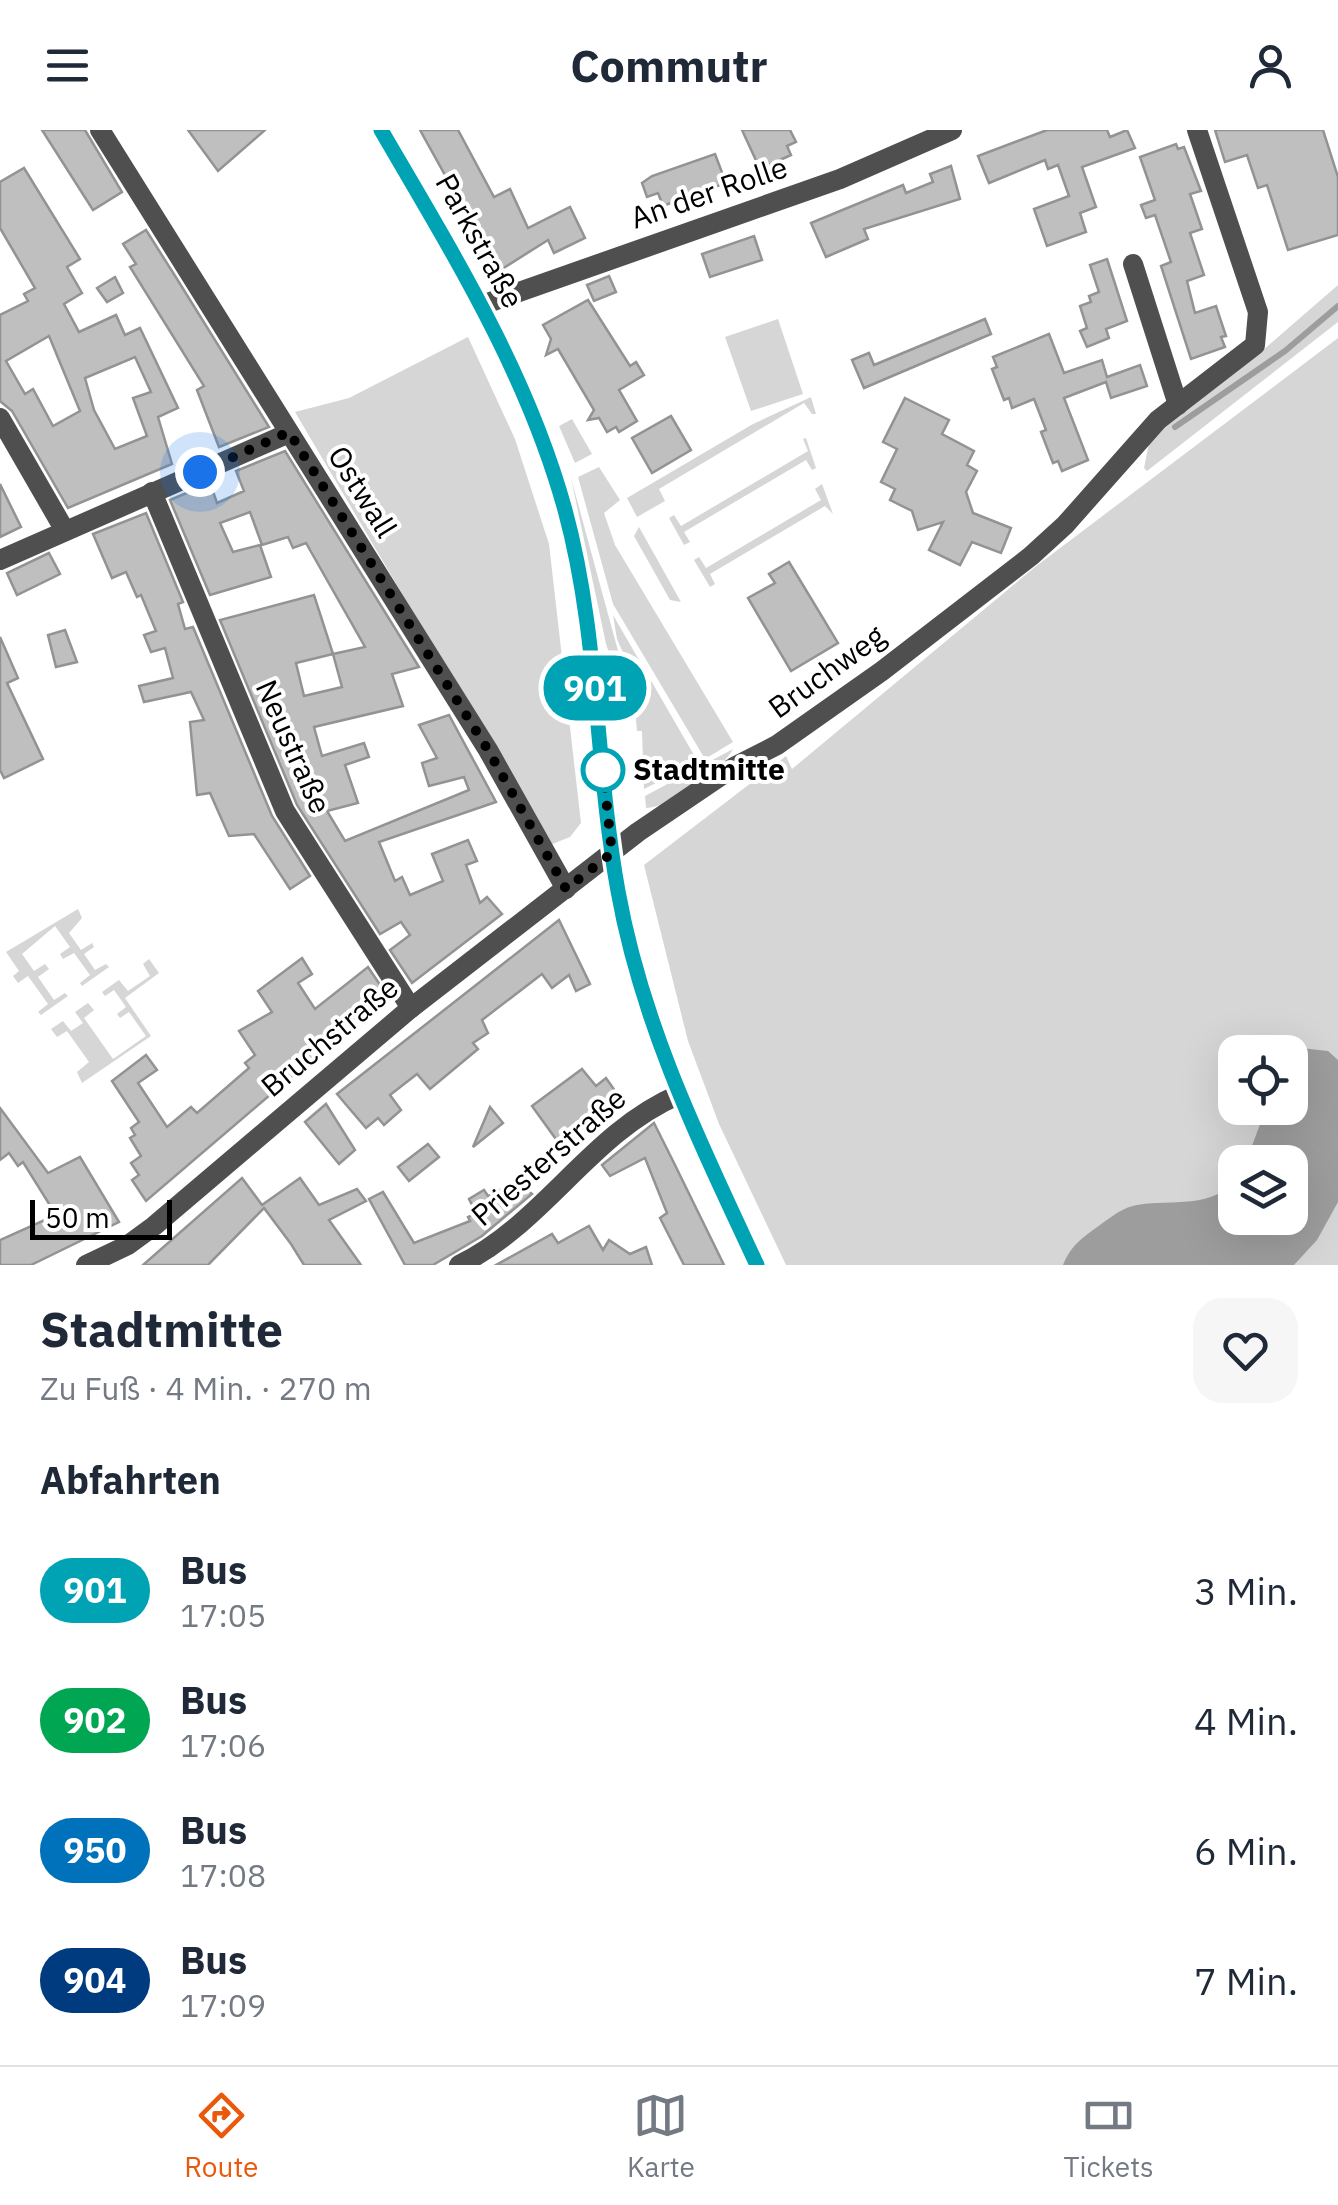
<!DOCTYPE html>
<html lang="de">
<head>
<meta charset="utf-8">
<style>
	:root { --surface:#fff; --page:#f6f6f7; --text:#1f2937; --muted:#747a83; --line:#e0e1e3; --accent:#ea580c }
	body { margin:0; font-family:"IBM Plex Sans",sans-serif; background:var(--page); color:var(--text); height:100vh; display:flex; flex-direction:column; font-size:38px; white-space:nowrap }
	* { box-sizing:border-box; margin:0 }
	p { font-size:32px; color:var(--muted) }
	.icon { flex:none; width:55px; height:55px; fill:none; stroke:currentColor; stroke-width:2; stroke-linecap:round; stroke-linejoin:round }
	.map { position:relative; height:1135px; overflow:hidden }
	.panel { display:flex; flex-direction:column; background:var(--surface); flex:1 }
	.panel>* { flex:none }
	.badge { padding:0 20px; border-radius:32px; font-size:35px; line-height:65px }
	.tools { position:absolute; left:1218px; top:905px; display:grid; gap:20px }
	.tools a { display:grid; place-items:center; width:90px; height:90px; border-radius:20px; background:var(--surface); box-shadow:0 10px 40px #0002; font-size:50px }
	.scale { position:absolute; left:30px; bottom:25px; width:142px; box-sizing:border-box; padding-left:10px; border:5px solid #000; border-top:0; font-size:28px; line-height:35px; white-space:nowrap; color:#000; -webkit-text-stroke:8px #fff; paint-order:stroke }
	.you { position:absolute; width:50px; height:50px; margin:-25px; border:8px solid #fff; border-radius:50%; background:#1a73e8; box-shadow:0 0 0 15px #1a73e833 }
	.map>.badge { position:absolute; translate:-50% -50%; box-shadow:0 0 0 5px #fff }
	h2 { padding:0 40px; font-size:38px; line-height:90px }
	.round { display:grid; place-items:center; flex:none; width:105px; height:105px; border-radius:30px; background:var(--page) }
	.head { display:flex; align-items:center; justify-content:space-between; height:170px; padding:0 40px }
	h1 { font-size:48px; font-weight:700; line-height:75px }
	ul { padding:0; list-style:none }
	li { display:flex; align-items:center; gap:30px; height:130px; padding:0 40px }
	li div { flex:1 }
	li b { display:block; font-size:38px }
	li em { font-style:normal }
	li .badge { min-width:110px; font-weight:700; text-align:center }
	header { display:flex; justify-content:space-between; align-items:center; height:130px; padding:0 40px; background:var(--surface); font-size:45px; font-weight:700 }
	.dock { display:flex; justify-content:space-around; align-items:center; height:140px; border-top:2px solid var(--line); background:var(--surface); font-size:28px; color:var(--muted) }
	.dock a { display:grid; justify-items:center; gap:5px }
	.dock .selected { color:var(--accent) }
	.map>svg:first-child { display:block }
	.green { fill:#d6d6d6; fill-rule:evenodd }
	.water { fill:#9d9d9d }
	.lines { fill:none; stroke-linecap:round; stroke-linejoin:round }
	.stream { stroke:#9d9d9d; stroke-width:6 }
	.building { fill:#bfbfbf; stroke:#939393; stroke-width:2.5; fill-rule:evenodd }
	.street { stroke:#4f4f4f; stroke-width:20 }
	.secondary { stroke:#1c1c1c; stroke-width:20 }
	.line-casing { stroke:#fff; stroke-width:22 }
	.line { stroke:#00a3b4; stroke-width:15 }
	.walk { stroke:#000; stroke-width:10; stroke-dasharray:0 18 }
	.stop-dot { fill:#fff; stroke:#00a3b4; stroke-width:5 }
	.labels { text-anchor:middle; stroke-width:8; stroke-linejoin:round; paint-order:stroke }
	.street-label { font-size:30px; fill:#000; stroke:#fff }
	.stop-label { font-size:30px; font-weight:bold; fill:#000; stroke:#fff; text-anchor:start }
</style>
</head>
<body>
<header><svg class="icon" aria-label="menu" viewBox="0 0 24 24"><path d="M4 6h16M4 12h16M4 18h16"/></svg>Commutr<svg class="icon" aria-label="person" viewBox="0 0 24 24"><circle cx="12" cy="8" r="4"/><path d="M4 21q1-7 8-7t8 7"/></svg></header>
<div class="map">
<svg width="1338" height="1135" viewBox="0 0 1338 1135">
	<rect width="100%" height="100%" fill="#fff"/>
	<g class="green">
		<path d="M1338,155V192L1147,341L1144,338L1151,303L1262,221Z"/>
		<path d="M778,189L803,264L751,281L725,207Z"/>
		<path d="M468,207L515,309L549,414L581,693L570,707L550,715L295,282L349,268Z"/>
		<path d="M1338,208V1135H786L719,994L688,911L644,735L786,626L792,639L1035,437ZM1235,922H1290V978H1235ZM1235,1032H1290V1088H1235Z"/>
		<path d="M811,267L816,284H812L804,273L659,359L665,371L637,387L627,368L753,294Z"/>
		<path d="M572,289L592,324L575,333L559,296Z"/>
		<path d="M806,308L816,338L812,340L806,330L684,402L690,412L684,415L669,388L674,385L681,396L808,321L803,309Z"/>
		<path d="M599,337L620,370L604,383L615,415L733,612L705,629L613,474L578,347Z"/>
		<path d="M571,348L627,554H620L606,514Z"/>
		<path d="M822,354L833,384L825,376L710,444L715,454L710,457L694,430L699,427L706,438L821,370L815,359Z"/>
		<path d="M639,397L681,472L670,470L634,406Z"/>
		<path d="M613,485L698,632L644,659L642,601H637L632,543L617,509Z"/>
		<path d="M733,619C718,644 675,676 646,678L645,666Z"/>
		<path d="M78,779L82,788L69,803L81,820L92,813L94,817L84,824L95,840L106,834L109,837L82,856L80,853L90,845L74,823L63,829L60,824L70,817L55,796L22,824L34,841L45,834L49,839L38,847L54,870L65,863L68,866L41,885L38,882L48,874L28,846L18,853L13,846L19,841L6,822Z"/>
		<path d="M149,829L159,843L125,868L151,906L82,953L77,942L89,932L67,901L57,907L51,899L63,891L71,901L83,893L75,882L88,873L94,880L84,888L113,929L146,906L129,882L120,888L117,884L126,877L114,860L105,866L102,862L119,850L128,861L150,846L143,834Z"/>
	</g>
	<path class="water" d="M1301,918L1328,921L1338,930V1072L1317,1110L1294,1135H1063C1069,1119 1079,1110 1093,1100C1105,1092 1119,1079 1133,1076C1164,1068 1214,1081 1235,1049V1088H1290V1032H1246L1266,978H1290V930Z"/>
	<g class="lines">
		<path class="stream" d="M1175,297L1285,221L1338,176"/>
	</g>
	<g class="building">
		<path d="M42,0H85L122,62L93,80Z"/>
		<path d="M188,0H265L218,41Z"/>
		<path d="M420,0H458L494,67L510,59L528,98L570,77L585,108L554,123L548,110L502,139L496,137Z"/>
		<path d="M742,0H790L796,12L787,16L791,25L760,39Z"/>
		<path d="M1047,0H1107L1110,7L1127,0L1135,18L1082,37L1096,77L1080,83L1086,102L1047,116L1034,79L1069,66L1058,35L1048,39L1045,30L989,53L978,26Z"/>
		<path d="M1215,0H1323L1338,47V105L1288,120L1267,55L1258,58L1247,25L1225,32Z"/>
		<path d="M1176,14L1178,19L1184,17L1201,61L1190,64L1202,99L1190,103L1204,145L1187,151L1195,183L1216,176L1226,206L1221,207L1225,217L1191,229L1161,136L1171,132L1155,85L1146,88L1141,75L1155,70L1140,27Z"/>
		<path d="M715,24L726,53L663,76L658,63L647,67L642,53L652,46Z"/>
		<path d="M951,36L960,69L864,99L868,109L826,127L811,93L903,55L906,63L933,52L930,44Z"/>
		<path d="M24,38L80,129L67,137L82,163L64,174L79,202L116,185L125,205L140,198L178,278L158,287L172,334L68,378L12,281L0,271V185L28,171L24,164L35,158L0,98V52ZM49,206L80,281L53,296L33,259L25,264L6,231ZM135,227L151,262L133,268L147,306L115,319L94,280L85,248Z"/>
		<path d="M146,100L177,149L269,297L219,317L197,260L204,256L130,137L136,134L123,114Z"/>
		<path d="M754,106L762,130L710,147L702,124Z"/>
		<path d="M1107,129L1127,191L1106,199L1109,208L1087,217L1080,201L1087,198L1080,176L1091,172L1089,166L1099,162L1090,135Z"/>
		<path d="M609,146L616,162L594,171L587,155Z"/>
		<path d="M115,147L123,163L107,172L97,158Z"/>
		<path d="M588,170L630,236L636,232L644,245L619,260L637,291L619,302L616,297L607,302L599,288L588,290L594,280L558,219L546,225L551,209L543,195Z"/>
		<path d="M985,189L991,204L864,258L852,230L869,223L874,235Z"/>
		<path d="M1049,204L1064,243L1102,230L1107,247L1140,235L1147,256L1111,268L1106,252L1064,268L1088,330L1062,341L1058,331L1053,333L1041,302L1046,300L1034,269L1012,278L1009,268L1004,270L992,239L997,237L993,227Z"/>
		<path d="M905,268L949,290L942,304L974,321L967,335L977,341L966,362L973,383L1011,398L1001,423L972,412L960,435L929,420L943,392L918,400L912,381L890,370L895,359L881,352L897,319L883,312Z"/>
		<path d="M671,286L691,320L652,343L632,308Z"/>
		<path d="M285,321L419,537L392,544L403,576L314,597L322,626L364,613L369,627L345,635L358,673L327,681L345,711L469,660L464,647L429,656L422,633L437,628L419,595L449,585L496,672L379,712L395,751L402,747L410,765L443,751L432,724L468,710L477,731L466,735L480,773L487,767L502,784L412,853L390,820L410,805L401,792L380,804L297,675L220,490L314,465L333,524L365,517L306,413L293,418L288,407L262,415L250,382L220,393L233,422L260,415L271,447L210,465L170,370L210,353L217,373L244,361L236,341ZM333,524L342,557L304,566L296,533Z"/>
		<path d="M0,354L21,397L0,407Z"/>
		<path d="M146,383L183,472L178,474L185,499L193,497L272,686L310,746L290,759L254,704L229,706L210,663L197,665L190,592L204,590L191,562L144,572L139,556L173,548L165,518L151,522L144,505L156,501L141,465L137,467L126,442L112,448L93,404Z"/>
		<path d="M49,423L60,444L17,465L7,443Z"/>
		<path d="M789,432L838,513L791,541L748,468L775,453L769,444Z"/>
		<path d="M65,500L77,532L56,537L48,505Z"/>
		<path d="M0,507L18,548L7,553L43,629L4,648L0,640Z"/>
		<path d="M559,790L590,854L576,861L569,845L552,858L542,844L482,890L488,903L473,913L478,919L430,959L417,944L390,965L401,980L384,995L378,988L366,998L337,964Z"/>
		<path d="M302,828L312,844L298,853L315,879L368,837L387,865L146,1071L132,1050L139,1045L131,1033L141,1026L130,1008L135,1005L131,998L139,992L112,951L146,925L157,940L138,953L167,997L191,977L197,983L249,938L245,933L255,925L239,901L272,882L258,861Z"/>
		<path d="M582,939L596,956L606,948L620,968L558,1012L532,976Z"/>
		<path d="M326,974L355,1020L339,1034L305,992Z"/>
		<path d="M490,977L503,993L473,1017Z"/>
		<path d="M0,978L48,1043L80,1027L119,1092L31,1135H0V1110L56,1085L23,1032L18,1036L9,1023L0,1030Z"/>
		<path d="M654,993L673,1031L724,1135H684L660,1088L667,1083L645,1028L610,1046L602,1035Z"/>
		<path d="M428,1014L439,1027L409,1051L398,1037Z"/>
		<path d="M242,1048L262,1075L300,1048L319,1075L357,1059L366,1071L329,1090L361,1135H304L291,1114L264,1078L208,1135H143Z"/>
		<path d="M518,1051L532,1064L482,1106L433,1135H405L369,1069L383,1062L414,1113L470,1091L468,1087L476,1083L469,1069L484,1060L488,1066Z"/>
		<path d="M589,1096L603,1120L609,1110L630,1124L646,1117L652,1135H496L552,1104L558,1113Z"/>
	</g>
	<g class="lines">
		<g class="street">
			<path d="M100,0L488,620L566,759"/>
			<path d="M1133,134L1178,275"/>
			<path d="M482,175L840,49L952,0"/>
			<path d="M0,288L64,399"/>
			<path d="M152,362L285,681L411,878"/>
			<path d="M0,430L289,303"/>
			<path d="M86,1135L128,1115L154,1096L411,878L638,702L734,637L777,615L882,541L1031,426L1065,395L1158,290L1255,215L1258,182L1197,0"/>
			<path d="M459,1135C544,1094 590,1003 678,965"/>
		</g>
		<path class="secondary" d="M381,0C452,123 527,242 565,380C599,505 595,634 618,761C642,895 700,1013 757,1135"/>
	</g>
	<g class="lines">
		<defs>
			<path id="line" d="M381,0C452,122 527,242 565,380C599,505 595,634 618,761C642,895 700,1013 757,1135"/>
		</defs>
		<use href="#line" class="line-casing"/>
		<use href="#line" class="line"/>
		<path class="walk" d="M200,342L289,302L488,620L566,759L612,723L603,640"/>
	</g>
	<circle class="stop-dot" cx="603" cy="640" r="20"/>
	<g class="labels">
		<g class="street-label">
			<text transform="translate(709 63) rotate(-19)" y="10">An der Rolle</text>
			<text transform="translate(479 111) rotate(61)" y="10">Parkstraße</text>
			<text transform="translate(362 362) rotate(58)" y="10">Ostwall</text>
			<text transform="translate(827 542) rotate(-36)" y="10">Bruchweg</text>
			<text transform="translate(293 617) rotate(66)" y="10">Neustraße</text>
			<text transform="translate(330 907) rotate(-40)" y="10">Bruchstraße</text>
			<text transform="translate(549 1027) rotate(-41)" y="10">Priesterstraße</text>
		</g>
		<g class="stop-label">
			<text x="633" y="650">Stadtmitte</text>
		</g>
	</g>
</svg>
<div class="tools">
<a><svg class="icon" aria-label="locate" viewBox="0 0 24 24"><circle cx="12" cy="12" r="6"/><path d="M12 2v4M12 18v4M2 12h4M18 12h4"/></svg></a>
<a><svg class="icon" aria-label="layers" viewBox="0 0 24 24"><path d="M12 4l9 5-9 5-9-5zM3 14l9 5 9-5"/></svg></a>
</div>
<div class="scale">50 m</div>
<div class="you" style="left:200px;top:342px"></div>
<b class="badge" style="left:595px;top:558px;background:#00a3b4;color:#fff">901</b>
</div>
<section class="panel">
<div class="head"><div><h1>Stadtmitte</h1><p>Zu Fuß · 4 Min. · 270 m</p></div><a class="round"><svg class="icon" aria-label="heart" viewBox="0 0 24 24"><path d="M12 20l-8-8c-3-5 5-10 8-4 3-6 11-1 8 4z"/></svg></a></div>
<h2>Abfahrten</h2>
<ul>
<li><span class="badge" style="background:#00a3b4;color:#fff">901</span><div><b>Bus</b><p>17:05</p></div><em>3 Min.</em></li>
<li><span class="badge" style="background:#00a651;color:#fff">902</span><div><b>Bus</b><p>17:06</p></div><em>4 Min.</em></li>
<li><span class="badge" style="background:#0072bc;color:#fff">950</span><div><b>Bus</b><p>17:08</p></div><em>6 Min.</em></li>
<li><span class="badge" style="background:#003b80;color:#fff">904</span><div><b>Bus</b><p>17:09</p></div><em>7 Min.</em></li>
</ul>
</section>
<nav class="dock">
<a class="selected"><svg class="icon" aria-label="directions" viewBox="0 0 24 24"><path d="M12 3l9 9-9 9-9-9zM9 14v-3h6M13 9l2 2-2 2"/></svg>Route</a>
<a><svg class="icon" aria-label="map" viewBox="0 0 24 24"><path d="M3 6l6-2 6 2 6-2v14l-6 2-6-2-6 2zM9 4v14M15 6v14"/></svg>Karte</a>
<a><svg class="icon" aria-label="tickets" viewBox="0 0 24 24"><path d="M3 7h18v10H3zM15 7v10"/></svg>Tickets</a>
</nav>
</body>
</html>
